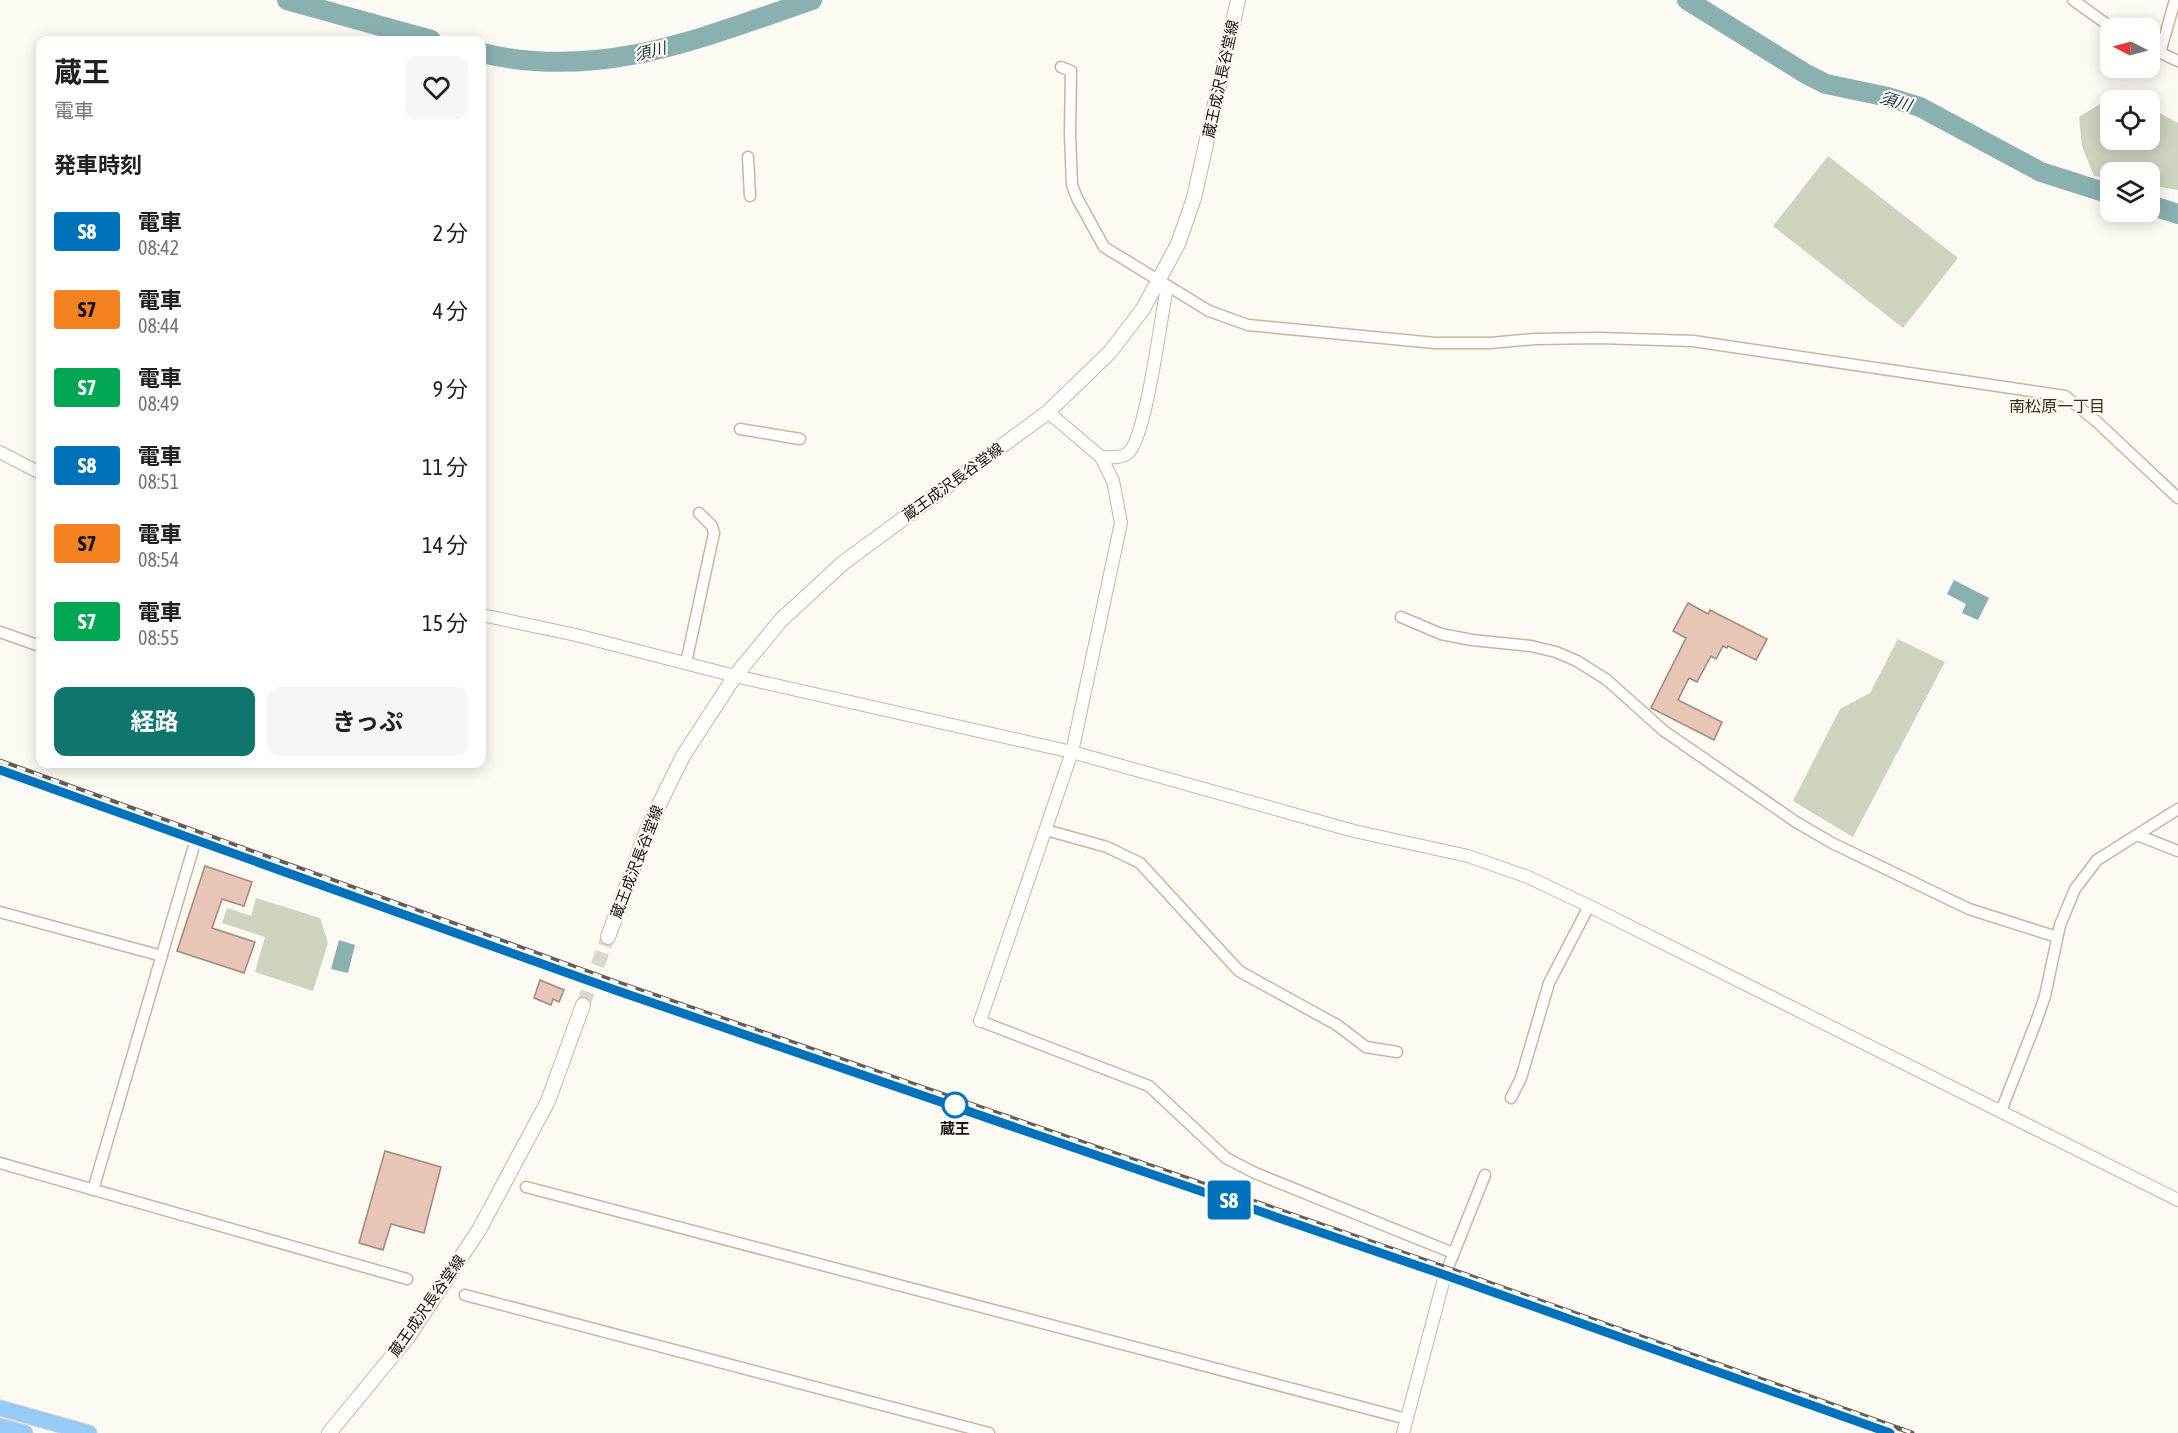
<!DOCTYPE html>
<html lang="ja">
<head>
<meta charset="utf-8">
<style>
	:root { --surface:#fff; --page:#f6f6f6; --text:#202124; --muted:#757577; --accent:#0f766e }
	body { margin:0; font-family:"Asap Condensed","Noto Sans JP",sans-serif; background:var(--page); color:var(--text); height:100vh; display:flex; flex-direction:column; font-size:22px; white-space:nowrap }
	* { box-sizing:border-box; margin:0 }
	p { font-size:20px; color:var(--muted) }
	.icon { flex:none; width:33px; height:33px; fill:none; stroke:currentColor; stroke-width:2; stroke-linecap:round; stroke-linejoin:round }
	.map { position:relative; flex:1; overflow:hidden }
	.panel { position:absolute; left:36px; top:36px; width:450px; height:732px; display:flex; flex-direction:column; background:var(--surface); border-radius:12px; box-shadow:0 3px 15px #0003 }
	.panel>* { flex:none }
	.badge { padding:0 12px; border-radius:4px; font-size:21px; line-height:39px }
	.needle { width:39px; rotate:276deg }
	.buttons { position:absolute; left:2100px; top:18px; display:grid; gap:12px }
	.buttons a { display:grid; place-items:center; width:60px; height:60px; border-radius:12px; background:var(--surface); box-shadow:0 3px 15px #0003; font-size:30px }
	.map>.badge { position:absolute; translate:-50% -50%; box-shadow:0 0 0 3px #fff }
	h2 { padding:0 18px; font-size:22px; line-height:54px }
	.round { display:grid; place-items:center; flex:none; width:63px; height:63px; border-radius:12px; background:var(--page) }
	.overview { display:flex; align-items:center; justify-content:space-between; height:102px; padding:0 18px }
	h1 { font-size:28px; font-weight:700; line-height:45px }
	.cta { display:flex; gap:12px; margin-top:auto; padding:12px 18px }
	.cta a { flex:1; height:69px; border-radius:12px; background:var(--accent); color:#fff; font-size:24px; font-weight:700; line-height:69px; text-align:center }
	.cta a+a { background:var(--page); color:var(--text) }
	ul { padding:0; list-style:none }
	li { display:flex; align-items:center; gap:18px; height:78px; padding:0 18px }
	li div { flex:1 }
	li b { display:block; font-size:22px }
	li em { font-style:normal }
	li .badge { min-width:66px; font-weight:700; text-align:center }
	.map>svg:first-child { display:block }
	.green { fill:#ccd4c0 }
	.water { fill:#8ab0b0 }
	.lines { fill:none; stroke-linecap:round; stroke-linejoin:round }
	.river { stroke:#8ab0b0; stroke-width:20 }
	.building { fill:#e7c5b7; stroke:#a58678; stroke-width:1.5 }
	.secondary-tunnel { stroke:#dad6d0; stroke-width:14; stroke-dasharray:14 7; stroke-linecap:butt }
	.minor-casing { stroke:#cbb59b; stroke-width:13 }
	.tertiary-casing { stroke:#cbb59b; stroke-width:14 }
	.secondary-casing { stroke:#cbb59b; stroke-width:16 }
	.primary-casing { stroke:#d5d4d2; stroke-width:17 }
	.minor { stroke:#fff; stroke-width:10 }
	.tertiary { stroke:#fff; stroke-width:12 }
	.secondary { stroke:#fff; stroke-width:14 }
	.primary { stroke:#96cbf7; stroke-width:15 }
	.rail-casing { stroke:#635d55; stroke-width:5 }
	.rail { stroke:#fdf9f3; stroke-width:3; stroke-dasharray:9; stroke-linecap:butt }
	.line-casing { stroke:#fff; stroke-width:14 }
	.line { stroke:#0072bc; stroke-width:9 }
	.stop-dot { fill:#fff; stroke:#0072bc; stroke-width:3 }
	.labels { text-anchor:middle; stroke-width:4.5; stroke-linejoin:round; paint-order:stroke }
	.street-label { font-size:15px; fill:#171007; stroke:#fdf9f3 }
	.stop-label { font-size:15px; font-weight:bold; fill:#171007; stroke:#fdf9f3 }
	.water-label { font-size:16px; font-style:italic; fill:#113738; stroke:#fdf9f3 }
	.neighbourhood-label { font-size:16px; fill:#3e2c16; stroke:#fdf9f3 }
</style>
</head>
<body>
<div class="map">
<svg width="2178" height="1433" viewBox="0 0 2178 1433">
	<rect width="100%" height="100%" fill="#fdf9f3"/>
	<g class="green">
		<path d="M2108,99L2116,100H2110V140H2150V108L2178,123V190L2150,185V172H2110V179L2094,176L2082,146L2079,117Z"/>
		<path d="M1828,156L1958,258L1903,328L1773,226Z"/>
		<path d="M1898,639L1945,662L1853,837L1793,801L1840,709L1870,693Z"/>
		<path d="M256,898L320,918L328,943L313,991L255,972L265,937L222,923L227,908L251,916Z"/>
	</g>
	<g class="water">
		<path d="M1954,580L1989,598L1978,620L1962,613L1966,604L1947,594Z"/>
		<path d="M339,940L355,945L348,973L331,969Z"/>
	</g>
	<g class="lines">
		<g class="river">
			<path d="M287,0L431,40"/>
			<path d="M1687,0L1806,74L1826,84L1888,97L1920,107L2041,172L2110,194"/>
			<path d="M482,53C601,81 701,38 812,0"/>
			<path d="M2150,205L2178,214"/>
		</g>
	</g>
	<g class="building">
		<path d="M1688,603L1708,614L1710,610L1767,639L1756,660L1728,646L1727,648L1723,646L1716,659L1711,656L1697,682L1689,678L1678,700L1722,722L1714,740L1651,708L1686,638L1673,631Z"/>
		<path d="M205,866L252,882L244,906L222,899L212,928L255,942L244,973L177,951Z"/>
		<path d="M540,980L564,990L559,1002L553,999L551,1005L534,998Z"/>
		<path d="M385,1151L441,1167L424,1233L391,1224L383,1250L359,1243Z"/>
	</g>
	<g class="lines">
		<path class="secondary-tunnel" d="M583,1005L608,937"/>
		<defs>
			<g id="minor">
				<path d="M2073,0L2112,28"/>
				<path d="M2150,48L2178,61"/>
				<path d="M2160,53L2175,0"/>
				<path d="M1061,67L1071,71L1070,135L1072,185L1077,198L1104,247L1209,311L1248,325L1435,343H1490L1535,339L1599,338L1693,341L2065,396L2096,421L2178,498"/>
				<path d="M748,157L750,196"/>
				<path d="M740,429L800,439"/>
				<path d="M1401,617L1441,634L1472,640L1531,646L1556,652L1577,661L1607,680L1664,731L1796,822L1832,843L1969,909L2057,937"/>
				<path d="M0,632L40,646"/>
				<path d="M686,663L714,533L712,526L699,513"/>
				<path d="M1046,830L1107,847L1140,863L1239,971L1337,1025L1366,1047L1397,1052"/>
				<path d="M2137,835L2178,851"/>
				<path d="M0,912L162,956"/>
				<path d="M980,1021L1149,1086L1226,1158L1255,1173L1453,1253"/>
				<path d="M1511,1098L1521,1078L1549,983L1589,906"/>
				<path d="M2001,1111L2036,1022L2045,996L2060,925L2075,889L2097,860L2178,809"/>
				<path d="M0,1163L407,1279"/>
				<path d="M526,1187L1407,1419"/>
				<path d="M93,1190L193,849"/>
				<path d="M1445,1275L1485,1175"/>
				<path d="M465,1295L989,1433"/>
			</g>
			<g id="tertiary">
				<path d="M0,452L40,473"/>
				<path d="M1101,457C1110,457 1120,459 1128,453C1146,439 1161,316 1167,287"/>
				<path d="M482,615L576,635L735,676L1072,752L1354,831L1468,856L1528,877L1589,906L2178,1200"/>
				<path d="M980,1021L1072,752L1121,523L1113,481L1101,457L1048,412"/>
				<path d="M1403,1433L1445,1275"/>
			</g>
			<g id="secondary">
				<path d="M608,937L649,825L683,756L735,676L781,620L843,563L1048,412L1110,352L1143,309L1178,244L1194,198L1238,0"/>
				<path d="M329,1433L408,1337L479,1230L548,1101L583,1005"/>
			</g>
			<g id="primary">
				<path d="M0,1408L89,1433"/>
				<path d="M0,1426L25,1433"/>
			</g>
		</defs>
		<use href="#minor" class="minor-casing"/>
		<use href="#tertiary" class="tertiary-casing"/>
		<use href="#secondary" class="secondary-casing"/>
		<use href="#primary" class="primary-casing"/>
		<use href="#minor" class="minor"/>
		<use href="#tertiary" class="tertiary"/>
		<use href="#secondary" class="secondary"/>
		<use href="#primary" class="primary"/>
		<defs>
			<path id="rail" d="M0,761L619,983L1447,1268L1912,1433"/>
		</defs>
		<use href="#rail" class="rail-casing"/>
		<use href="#rail" class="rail"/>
	</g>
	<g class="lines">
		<defs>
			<path id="line" d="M0,770L615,990L1445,1275L1890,1433"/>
		</defs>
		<use href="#line" class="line-casing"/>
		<use href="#line" class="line"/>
	</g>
	<circle class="stop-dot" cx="955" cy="1105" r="12"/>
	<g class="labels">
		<g class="street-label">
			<text transform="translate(1221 79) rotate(-78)" y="5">蔵王成沢長谷堂線</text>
			<text transform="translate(953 482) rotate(-36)" y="5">蔵王成沢長谷堂線</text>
			<text transform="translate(637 862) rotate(-69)" y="5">蔵王成沢長谷堂線</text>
			<text transform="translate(427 1306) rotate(-55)" y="5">蔵王成沢長谷堂線</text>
		</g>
		<g class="stop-label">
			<text x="955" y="1134">蔵王</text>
		</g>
		<g class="water-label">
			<text transform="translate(650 51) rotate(-14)" y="6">須川</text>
			<text transform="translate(1896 101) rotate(16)" y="6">須川</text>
		</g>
		<g class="neighbourhood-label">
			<text x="2057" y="412">南松原一丁目</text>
		</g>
	</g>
</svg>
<div class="buttons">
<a><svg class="needle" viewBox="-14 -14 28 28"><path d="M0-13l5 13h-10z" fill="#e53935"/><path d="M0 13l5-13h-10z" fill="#757577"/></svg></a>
<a><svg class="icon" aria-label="locate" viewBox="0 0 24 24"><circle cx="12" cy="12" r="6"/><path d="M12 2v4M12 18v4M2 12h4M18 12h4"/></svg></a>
<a><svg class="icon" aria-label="layers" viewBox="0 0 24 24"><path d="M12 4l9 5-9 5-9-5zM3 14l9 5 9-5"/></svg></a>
</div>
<b class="badge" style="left:1229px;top:1200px;background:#0072bc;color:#fff">S8</b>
<section class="panel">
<div class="overview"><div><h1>蔵王</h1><p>電車</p></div><a class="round"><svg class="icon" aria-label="heart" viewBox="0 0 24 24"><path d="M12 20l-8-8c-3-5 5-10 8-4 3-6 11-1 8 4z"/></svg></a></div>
<h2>発車時刻</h2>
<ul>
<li><span class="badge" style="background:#0072bc;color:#fff">S8</span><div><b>電車</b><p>08:42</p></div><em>2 分</em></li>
<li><span class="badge" style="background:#f58220;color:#111">S7</span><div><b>電車</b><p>08:44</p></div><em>4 分</em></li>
<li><span class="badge" style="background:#00a651;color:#fff">S7</span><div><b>電車</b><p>08:49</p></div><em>9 分</em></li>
<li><span class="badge" style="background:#0072bc;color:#fff">S8</span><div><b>電車</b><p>08:51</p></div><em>11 分</em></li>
<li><span class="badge" style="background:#f58220;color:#111">S7</span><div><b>電車</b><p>08:54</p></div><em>14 分</em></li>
<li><span class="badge" style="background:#00a651;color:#fff">S7</span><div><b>電車</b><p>08:55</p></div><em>15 分</em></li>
</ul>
<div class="cta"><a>経路</a><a>きっぷ</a></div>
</section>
</div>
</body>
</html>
